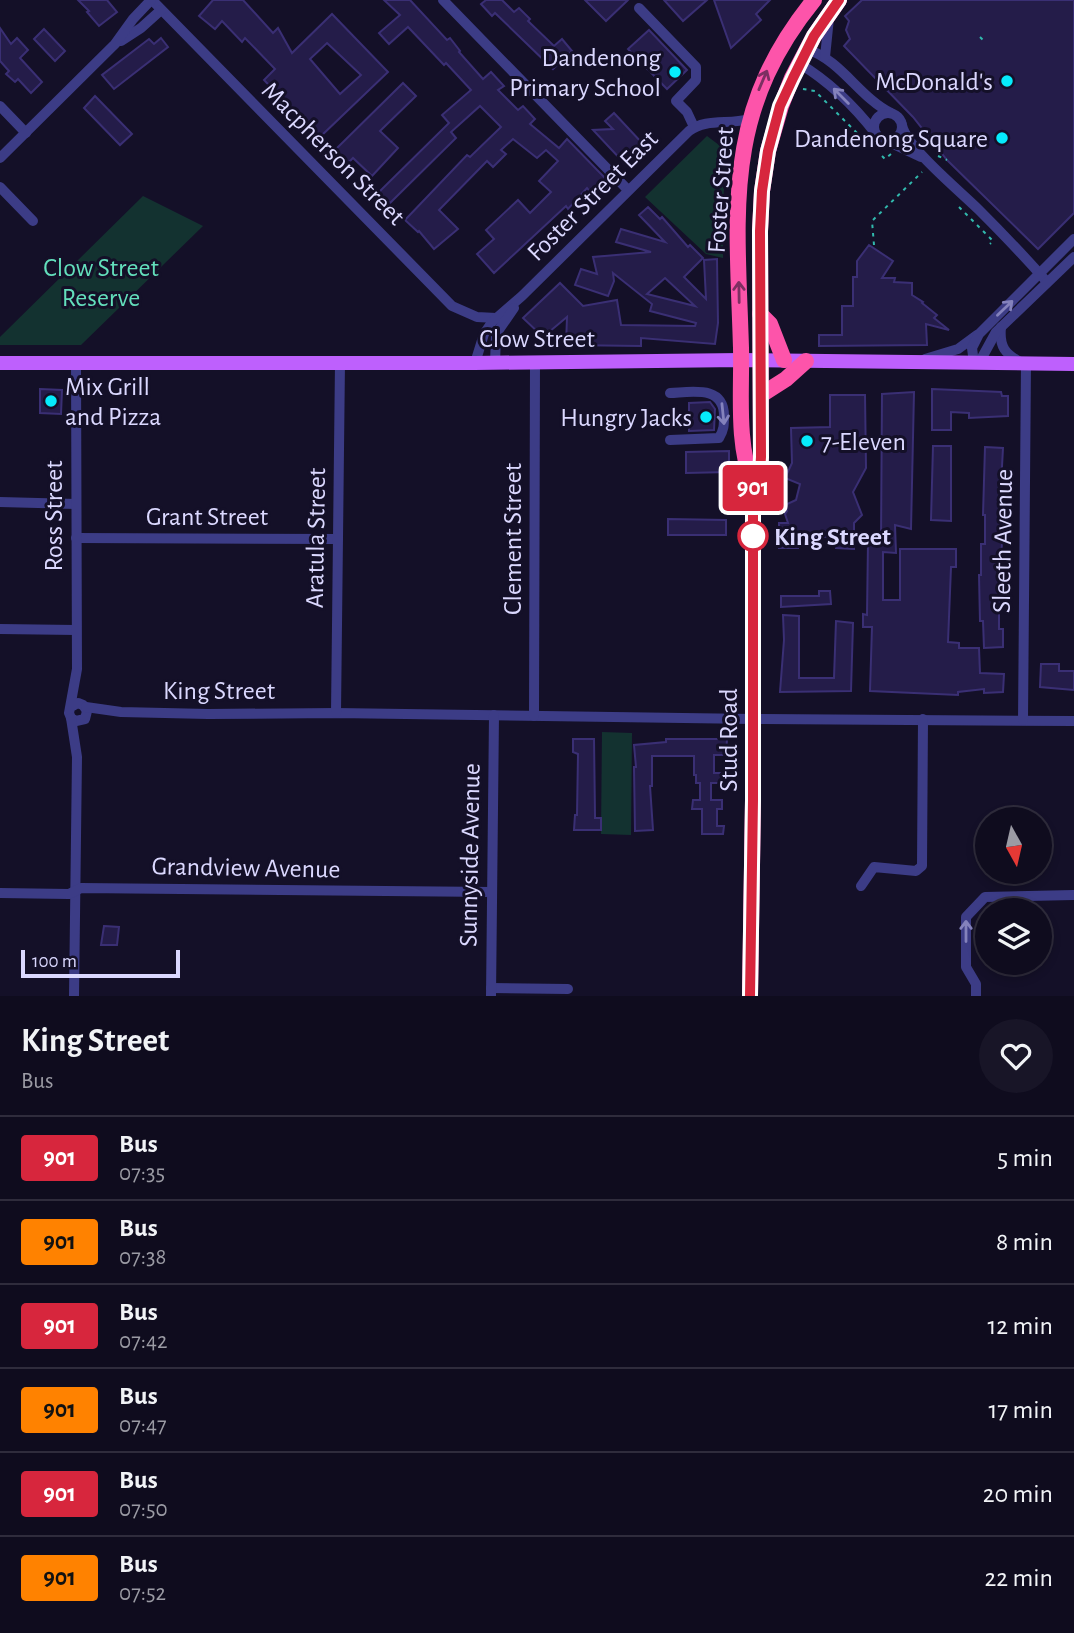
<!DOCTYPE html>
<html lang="en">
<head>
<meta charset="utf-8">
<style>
	:root { --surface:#0f0c1e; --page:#181527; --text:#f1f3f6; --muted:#9b9ba4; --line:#2f2c3c }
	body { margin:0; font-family:"Alegreya Sans",sans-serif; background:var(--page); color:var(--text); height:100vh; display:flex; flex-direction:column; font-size:26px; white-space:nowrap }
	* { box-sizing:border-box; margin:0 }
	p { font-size:23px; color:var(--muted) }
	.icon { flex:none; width:38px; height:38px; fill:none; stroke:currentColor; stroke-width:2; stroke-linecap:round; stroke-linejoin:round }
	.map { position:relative; height:996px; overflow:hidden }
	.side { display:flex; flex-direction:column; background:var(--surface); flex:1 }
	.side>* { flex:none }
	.badge { padding:0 14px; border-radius:5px; font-size:24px; line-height:46px }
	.needle { width:46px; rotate:172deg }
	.controls { position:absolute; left:975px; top:807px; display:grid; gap:14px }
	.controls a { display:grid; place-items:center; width:77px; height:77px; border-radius:50%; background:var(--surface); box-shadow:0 4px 10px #0003,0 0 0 2px var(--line); font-size:35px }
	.scale { position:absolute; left:21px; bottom:18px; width:159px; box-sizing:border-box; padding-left:7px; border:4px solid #dbd8ff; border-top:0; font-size:19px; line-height:24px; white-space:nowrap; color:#dbd8ff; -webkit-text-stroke:5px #141028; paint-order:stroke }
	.map>.badge { position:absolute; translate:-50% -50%; box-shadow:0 0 0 4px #fff }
	.round { display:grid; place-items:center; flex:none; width:74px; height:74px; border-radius:37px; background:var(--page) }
	.summary { display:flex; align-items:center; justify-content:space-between; height:119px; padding:0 21px }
	h1 { font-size:33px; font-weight:600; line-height:52px }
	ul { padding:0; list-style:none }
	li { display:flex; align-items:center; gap:21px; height:84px; padding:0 21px; border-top:2px solid var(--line) }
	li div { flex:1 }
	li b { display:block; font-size:26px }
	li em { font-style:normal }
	li .badge { min-width:77px; font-weight:700; text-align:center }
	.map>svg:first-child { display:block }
	.green { fill:#133230 }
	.building { fill:#241c49; stroke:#3a2f74; stroke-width:2; fill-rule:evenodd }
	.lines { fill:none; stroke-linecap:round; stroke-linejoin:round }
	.path { stroke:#31b9ad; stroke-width:2; stroke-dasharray:3.5 5; stroke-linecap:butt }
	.minor { stroke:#3c3c86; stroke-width:10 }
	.major { stroke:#be60fd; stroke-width:14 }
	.highway { stroke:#fd54aa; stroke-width:16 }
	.oneway { stroke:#7d2f62 }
	.oneway2 { stroke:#8482bc }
	.line-casing { stroke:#fff; stroke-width:16 }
	.line { stroke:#d7263d; stroke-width:10 }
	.poi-dot { fill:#06ebfc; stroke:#141028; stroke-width:2.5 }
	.stop-dot { fill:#fff; stroke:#d7263d; stroke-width:3.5 }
	.labels { text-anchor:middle; stroke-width:6; stroke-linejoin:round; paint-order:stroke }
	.poi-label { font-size:26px; fill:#dbd8ff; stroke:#141028; text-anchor:end }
	.street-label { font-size:26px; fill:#dbd8ff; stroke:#141028 }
	.park-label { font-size:26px; fill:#63dfbc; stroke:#141028 }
	.stop-label { font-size:26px; font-weight:bold; fill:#dbd8ff; stroke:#141028; text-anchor:start }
</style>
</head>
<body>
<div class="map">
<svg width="1074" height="996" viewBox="0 0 1074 996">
	<rect width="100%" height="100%" fill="#141028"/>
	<g class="green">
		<path d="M707,136L727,151L723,202V258L706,254L645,197Z"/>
		<path d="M143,196L203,226L81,345H0V337Z"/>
		<path d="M602,732L632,733L631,835L601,834Z"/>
	</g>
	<g class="building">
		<path d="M78,0H107L117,12L99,26L87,12L89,11Z"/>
		<path d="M213,0H243L273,33L278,28L292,53L332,14L388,72L321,136L299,115L298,116L264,80L275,69L245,38L242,42L222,21L215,29L199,16ZM327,43L361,75L340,94L310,59Z"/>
		<path d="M384,0H410L447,40L450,38L460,51L459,52L483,79L491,72L504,86L498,90L518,110L523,106L535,119L530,124L559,148L567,139L605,178L591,193L587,188L568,209L566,206L494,273L477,254L494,239L486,230L518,200L530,213L551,192L539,181L558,161L546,150L537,158L513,139L501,150L506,154L493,167L487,161L439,210L458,229L434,249L419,231L418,232L405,220L467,155L470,157L501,127L480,106L451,132L456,138L390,203L379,192L449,123L442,115L471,90L446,63L444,65L408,27L389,44L379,33L400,15Z"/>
		<path d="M486,0H502L514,12L519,8L530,19L528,21L554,46L562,39L572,51L553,69L495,13L492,16L481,4Z"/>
		<path d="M585,0H628L606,21Z"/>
		<path d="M664,0H707L683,21Z"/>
		<path d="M714,0H770L756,14L761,20L731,48Z"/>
		<path d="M862,0H1074V213L1038,249L947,160L913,117L844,46L850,39L846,30L849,21L845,16Z"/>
		<path d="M0,28L11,44L17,38L28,50L20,58L42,82L31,93L18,79L15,82L6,74L9,71L0,61Z"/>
		<path d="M44,29L65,51L55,61L34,39Z"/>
		<path d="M649,30L687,70L667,89L628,49Z"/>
		<path d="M161,38L168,47L114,89L102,75L149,39L154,44Z"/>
		<path d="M403,83L416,96L380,131L398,148L372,176L353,158L348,163L335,150Z"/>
		<path d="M95,96L132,134L120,145L84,108Z"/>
		<path d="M614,113L643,144L624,163L593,130L613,129L605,121Z"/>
		<path d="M648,207L660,219L662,217L688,247L690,245L703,258L684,277L706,299L704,260L717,259L718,323L715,344L641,338V346L566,345L567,317L543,337L523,318L560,283L583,306L617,300L621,325L695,326L696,323L650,311L652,304L613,273L614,281L608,296L575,285L581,269L597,274L593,257L651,252L616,242L621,229L665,242L639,215ZM665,278L695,306L647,294Z"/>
		<path d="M869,245L893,261L882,278H895L894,282L912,283V295L923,302L922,303L937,315L934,318L949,330L926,324L927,345L819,346V335H842V306H853V277H857V261Z"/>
		<path d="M40,389L62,390L61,414L40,413Z"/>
		<path d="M932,389L1001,392L1002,396H1008V416L969,418V413L951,412V430H932Z"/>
		<path d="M914,392L911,529L895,525L896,553L883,552V600H900V549H956V567H951L948,642L959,643V648H979L980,673L1004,674L1003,692L984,693V689L958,692V695L870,691L872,627H863V614L867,615L868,542L881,541L882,394Z"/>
		<path d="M830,395H865L866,468L853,492L862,515L854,523V549L836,548L835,537L798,536V548H779V523H788L785,514L787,511L785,505L796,500L800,484L785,478L792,463L791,428L830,427Z"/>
		<path d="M710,402L715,409L714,430L689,431V403Z"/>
		<path d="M933,446H951V521L931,520Z"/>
		<path d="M985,447L1003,448L999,522H1003L999,602V629H1003V647L984,648L983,621H980L979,575H981V544H985V515H983Z"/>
		<path d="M729,451V472L686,473V452Z"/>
		<path d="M668,519L726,520V535H668Z"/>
		<path d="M819,591H830L831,604L781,607V596H819Z"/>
		<path d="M783,615L799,616V678H834L836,621L853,623L851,691L780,692L784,640Z"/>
		<path d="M1041,664H1059V671H1074V690L1040,687Z"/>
		<path d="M573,739H594L595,815V818H601V830H574L575,815H577L578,754L573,752Z"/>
		<path d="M666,739H727L726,755H714V773H723V783H711V800H722V809H717V826H724L723,834H702V809H692L693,800H700V783H696V775H694V756H652V786H650L653,830L635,831L634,767H636L634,745L666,742Z"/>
		<path d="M104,926L119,927L117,945H101Z"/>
	</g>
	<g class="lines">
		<g class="path">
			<path d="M980,37L985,42"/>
			<path d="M803,89L815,91L873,149"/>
			<path d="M882,156L885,159L891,154"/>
			<path d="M938,156L947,160"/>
			<path d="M959,207L993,241L990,244"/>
			<path d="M874,245L872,221L922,172"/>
		</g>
		<g class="minor">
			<path d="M152,0L452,306L477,317L496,318"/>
			<path d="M443,0L628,190"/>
			<path d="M639,8L696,67V80L676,101L687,112L694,127"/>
			<path d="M121,41L141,28L161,10"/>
			<path d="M807,49C842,61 859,97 891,113"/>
			<path d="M825,57L829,18"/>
			<path d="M800,64C830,82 855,107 876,134"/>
			<path d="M0,106L26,133"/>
			<circle cx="888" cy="127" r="14"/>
			<path d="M902,125C907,148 960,191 979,210C1002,233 1025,257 1047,282"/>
			<path d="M889,142L921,157"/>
			<path d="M0,158L115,44L133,19L151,0"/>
			<path d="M0,187L33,221"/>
			<path d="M1001,327C999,347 1005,354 1022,363"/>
			<path d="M925,359L958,349L977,335"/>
			<path d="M475,363L484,334L492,322L522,296L689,131C706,118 729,125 749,119"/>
			<path d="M495,363L496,334L514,308"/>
			<path d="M974,363L972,348L979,334L1074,239"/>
			<path d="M979,363L996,332L1074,257"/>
			<path d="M670,393C692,392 724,385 724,416C724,425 724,430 719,438L670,440"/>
			<path d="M0,502L76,504"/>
			<path d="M76,538L338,539"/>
			<path d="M0,629L76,630"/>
			<path d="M71,707L78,703L83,705L87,711L85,719L76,721L71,718L69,713L77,669L76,362"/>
			<path d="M86,707L121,712L208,714L336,713L753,719L1074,721"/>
			<path d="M336,713L340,362"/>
			<path d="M534,716L535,362"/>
			<path d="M71,718L77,757L74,996"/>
			<path d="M1023,720L1026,363"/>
			<path d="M861,886L874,867L916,871L922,866L923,719"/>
			<path d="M0,893L69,894L81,888L492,892"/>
			<path d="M491,988L568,989"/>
			<path d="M491,996L494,715"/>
			<path d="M976,996V984L966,967V917L985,897L1074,895"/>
		</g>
		<path class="major" d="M0,363H475L741,360L1074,364"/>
		<g class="highway">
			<path d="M760,314L770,324L784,360"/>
			<path d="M761,395L786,379L806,361"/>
			<path d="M753,485L760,472L761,457L760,231L762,191L768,151L781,106L792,78L814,36L839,0"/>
			<path d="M750,996L753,800V485C736,443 742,393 741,348C737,212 722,113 814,0"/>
		</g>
	</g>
	<defs><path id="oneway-shaft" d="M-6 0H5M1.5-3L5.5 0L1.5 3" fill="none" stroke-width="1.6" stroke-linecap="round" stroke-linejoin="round" transform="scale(1.75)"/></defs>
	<g class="oneway">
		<use href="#oneway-shaft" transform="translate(763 80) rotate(-67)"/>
		<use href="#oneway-shaft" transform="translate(739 292) rotate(-91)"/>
	</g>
	<g class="oneway2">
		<use href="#oneway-shaft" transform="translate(841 96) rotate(-135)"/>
		<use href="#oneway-shaft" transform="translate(1005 308) rotate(-44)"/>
		<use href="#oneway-shaft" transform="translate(723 414) rotate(84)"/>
		<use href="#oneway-shaft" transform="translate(966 931) rotate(-90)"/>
	</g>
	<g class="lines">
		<defs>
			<path id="line" d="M750,996L753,800V485L760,472L761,457L760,231L762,191L768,151L780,106L793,78L814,36L839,0"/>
		</defs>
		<use href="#line" class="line-casing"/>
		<use href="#line" class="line"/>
	</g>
	<g class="poi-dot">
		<circle cx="675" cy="72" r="7"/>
		<circle cx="1007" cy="81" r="7"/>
		<circle cx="1002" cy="138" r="7"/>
		<circle cx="51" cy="401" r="7"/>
		<circle cx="706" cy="417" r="7"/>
		<circle cx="807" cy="441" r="7"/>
	</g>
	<circle class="stop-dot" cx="753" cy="536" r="14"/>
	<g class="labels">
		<g class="poi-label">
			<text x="661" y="66">Dandenong<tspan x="661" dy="30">Primary School</tspan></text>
			<text x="993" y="90">McDonald's</text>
			<text x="988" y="147">Dandenong Square</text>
			<text x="65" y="395" text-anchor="start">Mix Grill<tspan x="65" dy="30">and Pizza</tspan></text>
			<text x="692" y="426">Hungry Jacks</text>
			<text x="821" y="450" text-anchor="start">7-Eleven</text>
		</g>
		<g class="street-label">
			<text transform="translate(334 153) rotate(45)" y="9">Macpherson Street</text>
			<text transform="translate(720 190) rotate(-86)" y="9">Foster Street</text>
			<text transform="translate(592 195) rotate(-45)" y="9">Foster Street East</text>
			<text x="537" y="347">Clow Street</text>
			<text transform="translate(53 516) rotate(-90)" y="9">Ross Street</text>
			<text x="207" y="525">Grant Street</text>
			<text transform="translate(315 538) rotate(-89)" y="9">Aratula Street</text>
			<text transform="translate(512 539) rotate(-90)" y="9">Clement Street</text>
			<text transform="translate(1002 541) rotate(-89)" y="9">Sleeth Avenue</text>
			<text x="219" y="699">King Street</text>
			<text transform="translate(728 740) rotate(-90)" y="9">Stud Road</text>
			<text transform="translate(469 855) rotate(-89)" y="9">Sunnyside Avenue</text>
			<text transform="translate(246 867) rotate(1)" y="9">Grandview Avenue</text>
		</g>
		<g class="park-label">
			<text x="101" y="276">Clow Street<tspan x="101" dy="30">Reserve</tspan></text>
		</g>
		<g class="stop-label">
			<text x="774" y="545">King Street</text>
		</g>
	</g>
</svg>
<div class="controls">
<a><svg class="needle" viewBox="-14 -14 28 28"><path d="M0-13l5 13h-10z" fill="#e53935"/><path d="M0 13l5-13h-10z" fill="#9b9ba4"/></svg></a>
<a><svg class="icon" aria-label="layers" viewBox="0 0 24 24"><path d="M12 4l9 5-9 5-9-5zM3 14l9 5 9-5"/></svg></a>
</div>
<div class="scale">100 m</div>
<b class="badge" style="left:753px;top:488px;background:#d7263d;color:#fff">901</b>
</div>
<section class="side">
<div class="summary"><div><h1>King Street</h1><p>Bus</p></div><a class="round"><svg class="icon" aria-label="heart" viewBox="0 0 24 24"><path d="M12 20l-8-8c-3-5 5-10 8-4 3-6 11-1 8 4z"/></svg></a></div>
<ul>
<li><span class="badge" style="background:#d7263d;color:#fff">901</span><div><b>Bus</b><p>07:35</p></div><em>5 min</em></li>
<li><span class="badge" style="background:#ff8200;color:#111">901</span><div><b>Bus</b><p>07:38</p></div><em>8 min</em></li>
<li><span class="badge" style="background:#d7263d;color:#fff">901</span><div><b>Bus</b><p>07:42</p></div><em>12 min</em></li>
<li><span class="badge" style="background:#ff8200;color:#111">901</span><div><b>Bus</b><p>07:47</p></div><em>17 min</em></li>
<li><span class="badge" style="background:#d7263d;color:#fff">901</span><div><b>Bus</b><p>07:50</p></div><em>20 min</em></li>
<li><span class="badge" style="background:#ff8200;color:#111">901</span><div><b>Bus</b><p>07:52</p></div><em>22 min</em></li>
</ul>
</section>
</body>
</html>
